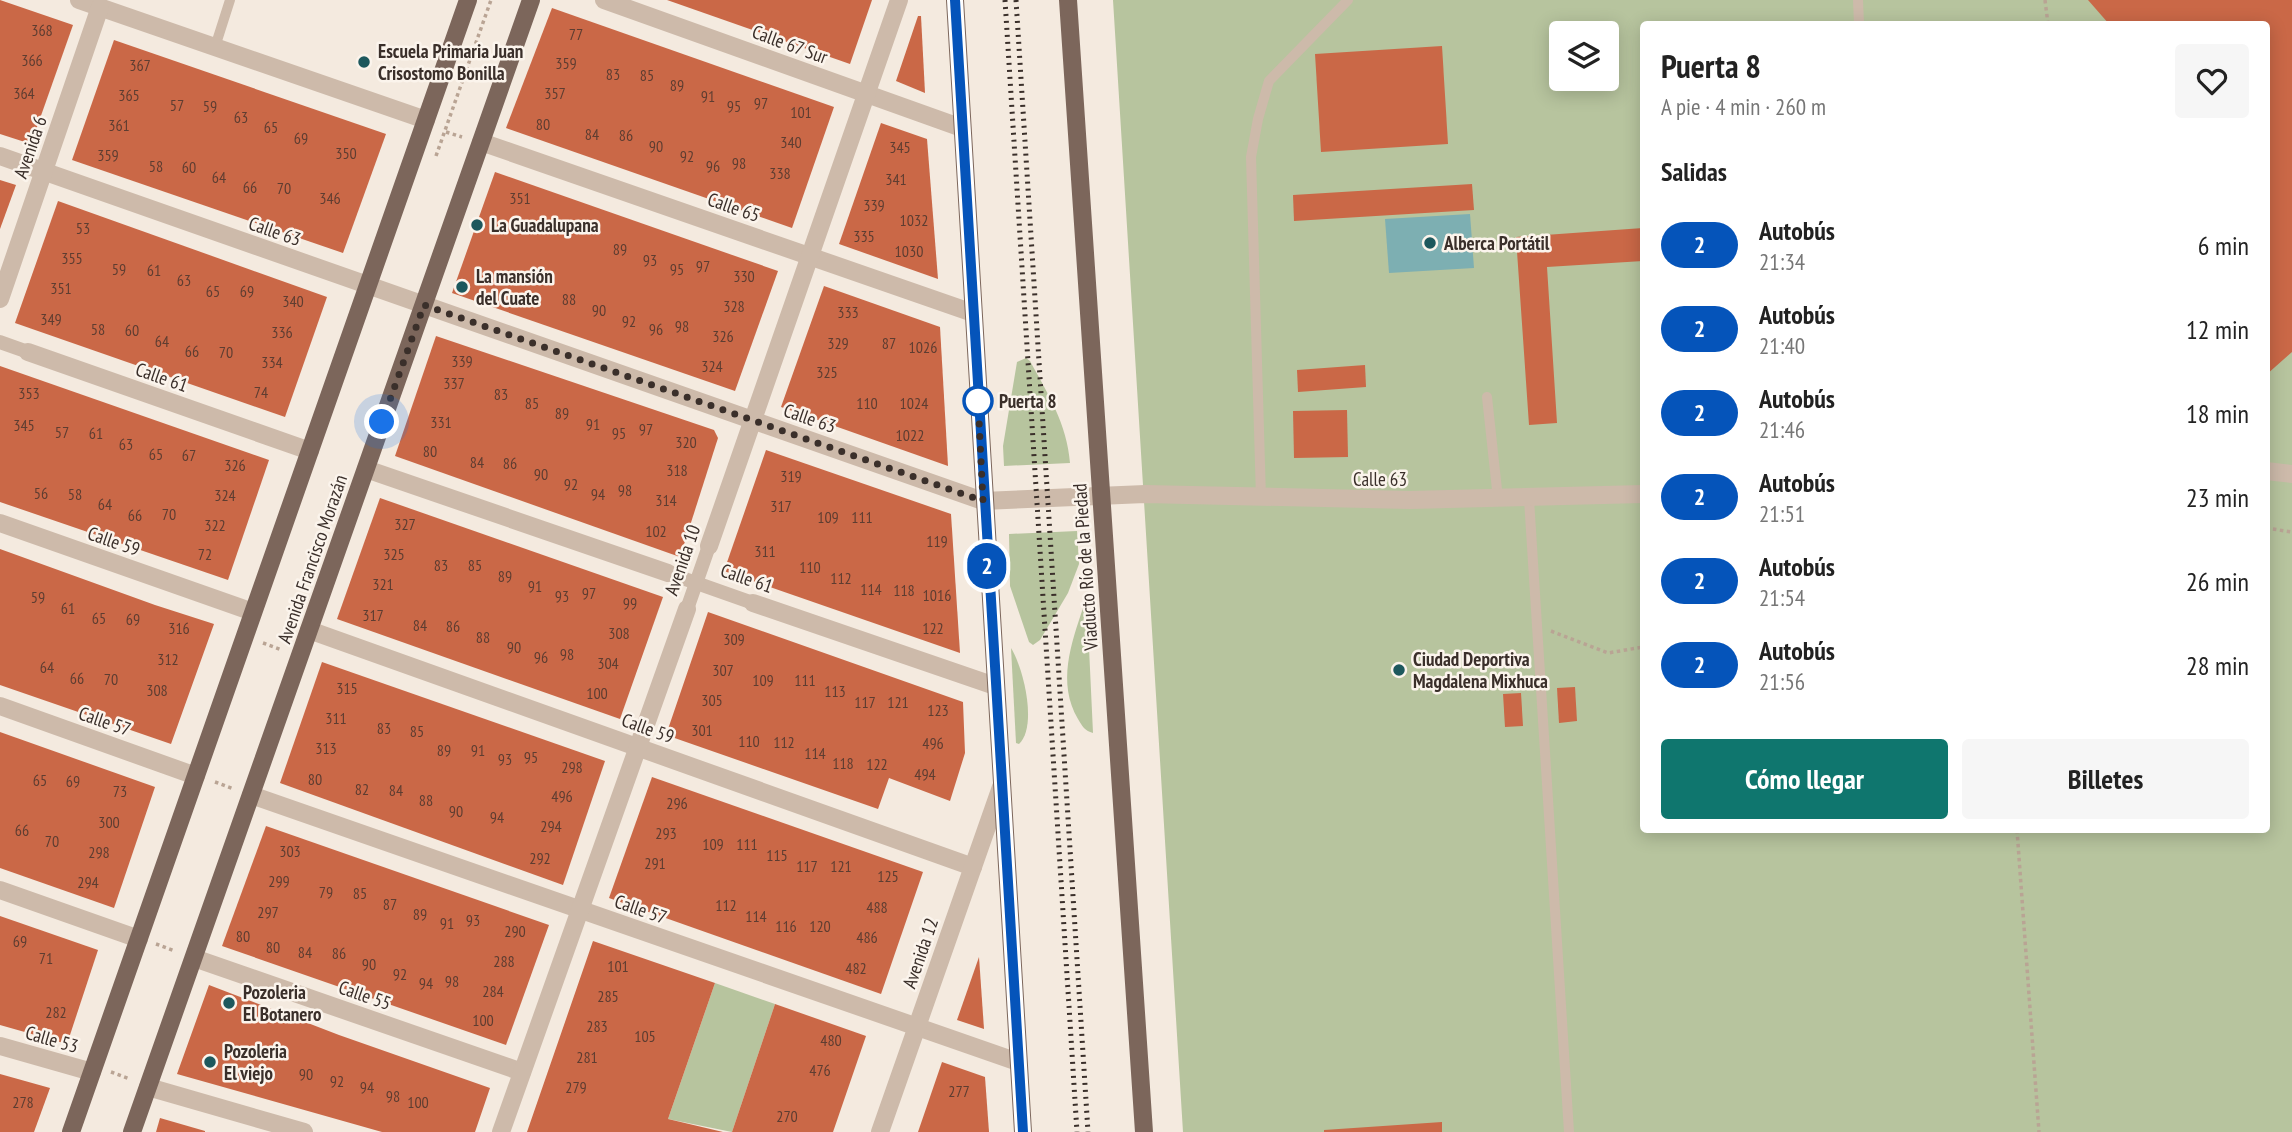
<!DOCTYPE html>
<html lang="es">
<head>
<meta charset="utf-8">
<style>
	:root { --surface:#fff; --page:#f6f6f6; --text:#222; --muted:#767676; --accent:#0f766e }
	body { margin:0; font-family:"PT Sans Narrow",sans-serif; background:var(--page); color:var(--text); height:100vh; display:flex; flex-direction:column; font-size:26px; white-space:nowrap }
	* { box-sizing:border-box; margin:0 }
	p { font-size:23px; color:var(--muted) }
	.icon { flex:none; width:38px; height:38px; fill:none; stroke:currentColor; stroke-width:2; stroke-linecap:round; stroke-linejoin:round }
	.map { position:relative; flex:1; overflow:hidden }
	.drawer { position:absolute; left:1640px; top:21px; width:630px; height:812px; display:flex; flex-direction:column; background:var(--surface); border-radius:7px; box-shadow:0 4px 18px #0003 }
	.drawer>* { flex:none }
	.badge { padding:0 14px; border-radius:23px; font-size:24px; line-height:46px }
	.buttons { position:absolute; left:1549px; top:21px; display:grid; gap:14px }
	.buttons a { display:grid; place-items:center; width:70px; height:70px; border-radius:7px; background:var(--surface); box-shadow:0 4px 18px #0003; font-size:35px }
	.you { position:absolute; width:35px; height:35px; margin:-18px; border:5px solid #fff; border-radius:50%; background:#1a73e8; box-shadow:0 0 0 10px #1a73e833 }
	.map>.badge { position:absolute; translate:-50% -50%; box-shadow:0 0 0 4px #fff }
	h2 { padding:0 21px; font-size:26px; line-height:63px }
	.round { display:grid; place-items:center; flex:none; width:74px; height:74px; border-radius:7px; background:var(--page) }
	.head { display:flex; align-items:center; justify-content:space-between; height:119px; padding:0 21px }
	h1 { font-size:33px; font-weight:700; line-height:52px }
	.cta { display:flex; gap:14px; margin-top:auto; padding:14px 21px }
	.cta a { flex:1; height:80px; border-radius:7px; background:var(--accent); color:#fff; font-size:28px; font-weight:700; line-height:80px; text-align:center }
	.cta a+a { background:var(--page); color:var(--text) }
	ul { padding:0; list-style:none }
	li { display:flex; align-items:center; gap:21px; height:84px; padding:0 21px }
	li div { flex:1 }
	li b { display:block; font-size:26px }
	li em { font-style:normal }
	li .badge { min-width:77px; font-weight:700; text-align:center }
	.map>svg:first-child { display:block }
	.green { fill:#b7c49e; fill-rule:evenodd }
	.water { fill:#7dafb2 }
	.building { fill:#ca6847 }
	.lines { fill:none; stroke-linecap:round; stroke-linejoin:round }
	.path { stroke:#b9a494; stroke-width:3.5; stroke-dasharray:3.5 3.5; stroke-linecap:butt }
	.service { stroke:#cdbaaa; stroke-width:10 }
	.pedestrian { stroke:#cdbaaa; stroke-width:14 }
	.minor { stroke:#cdbaaa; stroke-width:18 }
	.tertiary { stroke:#cdbaaa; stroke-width:18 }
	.primary { stroke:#7c665b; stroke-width:18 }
	.rail { stroke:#3a2f2a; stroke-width:5; stroke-dasharray:2 5; stroke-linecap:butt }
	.line-casing { stroke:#fff; stroke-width:16 }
	.line { stroke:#0554ba; stroke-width:10 }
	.walk { stroke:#3a2f2a; stroke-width:7; stroke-dasharray:0 12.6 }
	.poi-dot { fill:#1d585d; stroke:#fbf4ec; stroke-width:2.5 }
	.stop-dot { fill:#fff; stroke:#0554ba; stroke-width:3.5 }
	.labels { text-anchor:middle; stroke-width:5; stroke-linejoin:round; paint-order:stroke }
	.number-label { font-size:16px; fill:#5e3d31 }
	.street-label { font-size:19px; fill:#3a2f2a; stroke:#fbf4ec }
	.poi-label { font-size:19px; font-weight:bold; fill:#3a2f2a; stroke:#fbf4ec; text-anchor:start }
	.stop-label { font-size:19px; font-weight:bold; fill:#3a2f2a; stroke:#fbf4ec; text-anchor:start }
</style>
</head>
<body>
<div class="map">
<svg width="2292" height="1132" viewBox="0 0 2292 1132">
	<rect width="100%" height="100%" fill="#f4eadf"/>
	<g class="green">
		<path d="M1113,0H2292V1132H1183ZM1643,24H2266V830H1643ZM1561,33H1606V79H1561Z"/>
		<path d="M1026,358L1030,361C1048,394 1067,424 1070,463L1004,466L1003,446L1017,362Z"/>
		<path d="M1077,531L1079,564L1068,593L1040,640L1033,645L1029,642L1010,586L1009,534Z"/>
		<path d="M1087,605L1093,733C1085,731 1082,726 1078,719C1057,683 1071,644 1083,608Z"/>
		<path d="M1011,648C1023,667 1038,726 1019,744L1016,743Z"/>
		<path d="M715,983L775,1004L732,1132L668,1119Z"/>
	</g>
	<path class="water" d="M1470,214L1474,268L1389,273L1385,219Z"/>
	<g class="building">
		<path d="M0,0L73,25L31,144L0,134Z"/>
		<path d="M667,0H872L850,64Z"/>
		<path d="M2088,0H2292V352L2266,375V24H2109Z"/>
		<path d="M552,8L834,107L792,228L506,128Z"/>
		<path d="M918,16H921L925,93L896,81Z"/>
		<path d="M114,40L386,134L343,253L72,160Z"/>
		<path d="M1442,46L1448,144L1321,152L1315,54Z"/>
		<path d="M881,123L927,139L938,279L839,244Z"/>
		<path d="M495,172L778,271L735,391L452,293Z"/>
		<path d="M0,180L16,185L0,229Z"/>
		<path d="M1472,184L1474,210L1294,221L1293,195Z"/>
		<path d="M58,201L327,297L285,417L15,323Z"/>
		<path d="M1643,228V261L1547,267L1557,423L1529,425L1516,237Z"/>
		<path d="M824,286L940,327L948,466L781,407Z"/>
		<path d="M436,336L714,430L718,438L680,557L395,456Z"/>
		<path d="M1365,365L1366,387L1298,392L1297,370Z"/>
		<path d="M0,366L269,460L228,580L0,502Z"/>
		<path d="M1347,410L1348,457L1294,458L1293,411Z"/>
		<path d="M766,450L951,514L960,653L724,571Z"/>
		<path d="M380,498L663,597L620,719L337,619Z"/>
		<path d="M0,549L155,605L214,624L171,744L0,685Z"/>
		<path d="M708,612L963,702L965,753L950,801L889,778L878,809L666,735Z"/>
		<path d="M322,662L605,761L563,885L280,783Z"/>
		<path d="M1575,687L1577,721L1559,723L1557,688Z"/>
		<path d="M1521,693L1523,726L1505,727L1503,694Z"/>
		<path d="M0,732L155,787L114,908L0,868Z"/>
		<path d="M652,777L923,872L881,994L609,898Z"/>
		<path d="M266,826L549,925L506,1045L222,946Z"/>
		<path d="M0,916L98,950L67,1044L0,1025Z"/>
		<path d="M593,941L715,983L668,1119L723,1132H527Z"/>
		<path d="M979,957L984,1029L957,1020Z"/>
		<path d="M209,985L339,1035L490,1088L475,1132H382L177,1074Z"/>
		<path d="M775,1004L866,1036L833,1132H732Z"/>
		<path d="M942,1062L985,1077L989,1132H918Z"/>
		<path d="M0,1074L50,1088L34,1132H0Z"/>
		<path d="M160,1118L205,1131V1132H156Z"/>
		<path d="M1442,1122V1132H1324V1130Z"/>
	</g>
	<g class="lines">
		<g class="path">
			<path d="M2045,0L2048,24"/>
			<path d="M446,132L462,137"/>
			<path d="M436,156L491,0"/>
			<path d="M2266,528L2292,532"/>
			<path d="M1551,631L1608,653L1643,647"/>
			<path d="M263,643L282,650"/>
			<path d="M215,782L234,789"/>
			<path d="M2017,830L2039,1132"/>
			<path d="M156,944L175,951"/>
			<path d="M111,1072L130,1079"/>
		</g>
		<g class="service">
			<path d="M1858,0L1859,24"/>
			<path d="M215,47L230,0"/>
			<path d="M1487,397L1498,499"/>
			<path d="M1261,498L1251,157L1258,119L1269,81L1348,0"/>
			<path d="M1529,499L1569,1132"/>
		</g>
		<g class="pedestrian">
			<path d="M0,342L28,352"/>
			<path d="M668,573L753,603"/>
			<path d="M687,609L709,546"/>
		</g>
		<g class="minor">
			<path d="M79,0L426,120"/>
			<path d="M604,0L962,128"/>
			<path d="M481,142L973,313"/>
			<path d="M0,156L983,501L1145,494L1410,500L1643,494"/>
			<path d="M0,299L100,7"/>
			<path d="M28,352L310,451"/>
			<path d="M366,469L668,573"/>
			<path d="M2266,471L2292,474"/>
			<path d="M0,523L253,612"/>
			<path d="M709,546L899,0"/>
			<path d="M753,603L995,686"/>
			<path d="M309,630L973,867"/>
			<path d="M0,706L196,776"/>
			<path d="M251,795L1018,1062"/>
			<path d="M0,890L139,939"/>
			<path d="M194,958L522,1072"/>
			<path d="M0,1046L92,1072"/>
			<path d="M148,1087L304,1132"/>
			<path d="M501,1132L687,609"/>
		</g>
		<path class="tertiary" d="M880,1132L1001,787"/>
		<g class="primary">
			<path d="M955,0L1023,1132"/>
			<path d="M1068,0L1144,1132"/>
			<path d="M71,1132L468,0"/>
			<path d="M132,1132L531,0"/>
		</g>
		<g class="rail">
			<path d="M1005,0L1077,1132"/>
			<path d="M1016,0L1088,1132"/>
		</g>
	</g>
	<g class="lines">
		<defs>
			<path id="line" d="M955,0L1023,1132"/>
		</defs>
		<use href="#line" class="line-casing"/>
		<use href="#line" class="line"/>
		<path class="walk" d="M382,422L424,305L983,501L978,399V401"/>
	</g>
	<g class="poi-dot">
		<circle cx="364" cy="62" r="7"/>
		<circle cx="477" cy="225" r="7"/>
		<circle cx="1430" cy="243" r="7"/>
		<circle cx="462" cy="287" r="7"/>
		<circle cx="1399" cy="670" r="7"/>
		<circle cx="229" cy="1003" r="7"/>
		<circle cx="210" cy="1062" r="7"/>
	</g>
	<circle class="stop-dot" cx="978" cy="401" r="14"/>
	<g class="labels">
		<g class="number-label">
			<text x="42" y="36">368</text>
			<text x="576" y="40">77</text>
			<text x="32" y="66">366</text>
			<text x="566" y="69">359</text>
			<text x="140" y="71">367</text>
			<text x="613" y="80">83</text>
			<text x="647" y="81">85</text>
			<text x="677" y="91">89</text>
			<text x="24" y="99">364</text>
			<text x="555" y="99">357</text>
			<text x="129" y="101">365</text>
			<text x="708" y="102">91</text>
			<text x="761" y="109">97</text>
			<text x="177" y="111">57</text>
			<text x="210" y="112">59</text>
			<text x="734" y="112">95</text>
			<text x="801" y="118">101</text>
			<text x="241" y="123">63</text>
			<text x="543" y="130">80</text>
			<text x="119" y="131">361</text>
			<text x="271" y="133">65</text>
			<text x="592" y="140">84</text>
			<text x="626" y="141">86</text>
			<text x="301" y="144">69</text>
			<text x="791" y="148">340</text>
			<text x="656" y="152">90</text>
			<text x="900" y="153">345</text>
			<text x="346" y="159">350</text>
			<text x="108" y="161">359</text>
			<text x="687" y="162">92</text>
			<text x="739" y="169">98</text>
			<text x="156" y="172">58</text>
			<text x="713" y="172">96</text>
			<text x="189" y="173">60</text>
			<text x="780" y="179">338</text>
			<text x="219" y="183">64</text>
			<text x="896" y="185">341</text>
			<text x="250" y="193">66</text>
			<text x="284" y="194">70</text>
			<text x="330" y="204">346</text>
			<text x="520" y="204">351</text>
			<text x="874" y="211">339</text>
			<text x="914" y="226">1032</text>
			<text x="83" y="234">53</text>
			<text x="864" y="242">335</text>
			<text x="620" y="255">89</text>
			<text x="909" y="257">1030</text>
			<text x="72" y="264">355</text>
			<text x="650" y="266">93</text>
			<text x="703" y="272">97</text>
			<text x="119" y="275">59</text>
			<text x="677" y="275">95</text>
			<text x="154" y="276">61</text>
			<text x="744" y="282">330</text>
			<text x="184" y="286">63</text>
			<text x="61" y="294">351</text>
			<text x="213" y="297">65</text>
			<text x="247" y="297">69</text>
			<text x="569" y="305">88</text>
			<text x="293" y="307">340</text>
			<text x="734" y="312">328</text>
			<text x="599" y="316">90</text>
			<text x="848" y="318">333</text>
			<text x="51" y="325">349</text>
			<text x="629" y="327">92</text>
			<text x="682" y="332">98</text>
			<text x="98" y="335">58</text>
			<text x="656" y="335">96</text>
			<text x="132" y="336">60</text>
			<text x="282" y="338">336</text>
			<text x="723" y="342">326</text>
			<text x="162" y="347">64</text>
			<text x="838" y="349">329</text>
			<text x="889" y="349">87</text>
			<text x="923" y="353">1026</text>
			<text x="192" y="357">66</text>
			<text x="226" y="358">70</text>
			<text x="462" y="367">339</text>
			<text x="272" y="368">334</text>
			<text x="712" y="372">324</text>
			<text x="827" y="378">325</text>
			<text x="454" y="389">337</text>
			<text x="261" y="398">74</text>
			<text x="29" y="399">353</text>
			<text x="501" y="400">83</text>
			<text x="532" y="409">85</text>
			<text x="867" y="409">110</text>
			<text x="914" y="409">1024</text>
			<text x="562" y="419">89</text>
			<text x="441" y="428">331</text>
			<text x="593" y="430">91</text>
			<text x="24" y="431">345</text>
			<text x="646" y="435">97</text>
			<text x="62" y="438">57</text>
			<text x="96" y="439">61</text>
			<text x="619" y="439">95</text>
			<text x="910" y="441">1022</text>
			<text x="686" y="448">320</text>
			<text x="126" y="450">63</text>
			<text x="430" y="457">80</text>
			<text x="156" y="460">65</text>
			<text x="189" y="461">67</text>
			<text x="477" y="468">84</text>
			<text x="510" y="469">86</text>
			<text x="235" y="471">326</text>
			<text x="677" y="476">318</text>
			<text x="541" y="480">90</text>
			<text x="791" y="482">319</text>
			<text x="571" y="490">92</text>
			<text x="625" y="496">98</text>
			<text x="41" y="499">56</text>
			<text x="75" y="500">58</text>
			<text x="598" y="500">94</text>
			<text x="225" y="501">324</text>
			<text x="666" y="506">314</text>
			<text x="105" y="510">64</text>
			<text x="781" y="512">317</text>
			<text x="169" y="520">70</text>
			<text x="135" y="521">66</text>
			<text x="828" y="523">109</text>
			<text x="862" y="523">111</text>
			<text x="405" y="530">327</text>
			<text x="215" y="531">322</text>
			<text x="656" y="537">102</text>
			<text x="937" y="547">119</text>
			<text x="765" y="557">311</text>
			<text x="205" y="560">72</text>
			<text x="394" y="560">325</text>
			<text x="441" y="571">83</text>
			<text x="475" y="571">85</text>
			<text x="810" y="573">110</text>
			<text x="505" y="582">89</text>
			<text x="841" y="584">112</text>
			<text x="383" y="590">321</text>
			<text x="535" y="592">91</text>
			<text x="871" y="595">114</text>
			<text x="904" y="596">118</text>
			<text x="589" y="599">97</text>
			<text x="937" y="601">1016</text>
			<text x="562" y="602">93</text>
			<text x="38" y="603">59</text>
			<text x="630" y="609">99</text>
			<text x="68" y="614">61</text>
			<text x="373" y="621">317</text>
			<text x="99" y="624">65</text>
			<text x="133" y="625">69</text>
			<text x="420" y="631">84</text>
			<text x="453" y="632">86</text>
			<text x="179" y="634">316</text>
			<text x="933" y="634">122</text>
			<text x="619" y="639">308</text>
			<text x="483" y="643">88</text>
			<text x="734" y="645">309</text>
			<text x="514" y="653">90</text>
			<text x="567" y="660">98</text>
			<text x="541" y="663">96</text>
			<text x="168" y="665">312</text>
			<text x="608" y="669">304</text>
			<text x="47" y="673">64</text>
			<text x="723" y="676">307</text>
			<text x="77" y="684">66</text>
			<text x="111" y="685">70</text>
			<text x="763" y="686">109</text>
			<text x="805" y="686">111</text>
			<text x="347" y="694">315</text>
			<text x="157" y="696">308</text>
			<text x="835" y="697">113</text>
			<text x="597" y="699">100</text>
			<text x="712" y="706">305</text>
			<text x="865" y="708">117</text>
			<text x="898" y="708">121</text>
			<text x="938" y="716">123</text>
			<text x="336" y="724">311</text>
			<text x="384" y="734">83</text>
			<text x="702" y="736">301</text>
			<text x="417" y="737">85</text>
			<text x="749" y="747">110</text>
			<text x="784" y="748">112</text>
			<text x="933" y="749">496</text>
			<text x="326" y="754">313</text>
			<text x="444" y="756">89</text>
			<text x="478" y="756">91</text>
			<text x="815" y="759">114</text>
			<text x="531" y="763">95</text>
			<text x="505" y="765">93</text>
			<text x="843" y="769">118</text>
			<text x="877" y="770">122</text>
			<text x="572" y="773">298</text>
			<text x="925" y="780">494</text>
			<text x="315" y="785">80</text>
			<text x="40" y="786">65</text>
			<text x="73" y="787">69</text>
			<text x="362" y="795">82</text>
			<text x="396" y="796">84</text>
			<text x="120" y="797">73</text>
			<text x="562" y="802">496</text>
			<text x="426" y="806">88</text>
			<text x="677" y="809">296</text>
			<text x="456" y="817">90</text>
			<text x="497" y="823">94</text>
			<text x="109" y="828">300</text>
			<text x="551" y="832">294</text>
			<text x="22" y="836">66</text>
			<text x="666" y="839">293</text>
			<text x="52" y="847">70</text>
			<text x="713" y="850">109</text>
			<text x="747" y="850">111</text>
			<text x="290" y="857">303</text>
			<text x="99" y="858">298</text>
			<text x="777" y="861">115</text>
			<text x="540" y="864">292</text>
			<text x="655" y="869">291</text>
			<text x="807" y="872">117</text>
			<text x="841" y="872">121</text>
			<text x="888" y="882">125</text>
			<text x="279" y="887">299</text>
			<text x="88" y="888">294</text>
			<text x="326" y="898">79</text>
			<text x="360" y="899">85</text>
			<text x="390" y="910">87</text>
			<text x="726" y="911">112</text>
			<text x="877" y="913">488</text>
			<text x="268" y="918">297</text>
			<text x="420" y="920">89</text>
			<text x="756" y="922">114</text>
			<text x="473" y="926">93</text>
			<text x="447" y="929">91</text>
			<text x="786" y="932">116</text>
			<text x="820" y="932">120</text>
			<text x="515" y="937">290</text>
			<text x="243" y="942">80</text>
			<text x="867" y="943">486</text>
			<text x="20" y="947">69</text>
			<text x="273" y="953">80</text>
			<text x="305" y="958">84</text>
			<text x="339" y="959">86</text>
			<text x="46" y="964">71</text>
			<text x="504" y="967">288</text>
			<text x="369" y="970">90</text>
			<text x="618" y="972">101</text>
			<text x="856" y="974">482</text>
			<text x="400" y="980">92</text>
			<text x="452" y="987">98</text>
			<text x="426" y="989">94</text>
			<text x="493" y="997">284</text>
			<text x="608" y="1002">285</text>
			<text x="56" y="1018">282</text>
			<text x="483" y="1026">100</text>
			<text x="597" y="1032">283</text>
			<text x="645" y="1042">105</text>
			<text x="831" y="1046">480</text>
			<text x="587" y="1063">281</text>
			<text x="820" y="1076">476</text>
			<text x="306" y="1080">90</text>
			<text x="337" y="1087">92</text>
			<text x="367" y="1093">94</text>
			<text x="576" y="1093">279</text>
			<text x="959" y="1097">277</text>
			<text x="393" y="1102">98</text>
			<text x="23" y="1108">278</text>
			<text x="418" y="1108">100</text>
			<text x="787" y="1122">270</text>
		</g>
		<g class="street-label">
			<text transform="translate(790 44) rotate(20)" y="7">Calle 67 Sur</text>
			<text transform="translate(30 147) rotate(-71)" y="7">Avenida 6</text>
			<text transform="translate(734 207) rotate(19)" y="7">Calle 65</text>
			<text transform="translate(275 231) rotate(19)" y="7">Calle 63</text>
			<text transform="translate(162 377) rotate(19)" y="7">Calle 61</text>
			<text transform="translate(810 418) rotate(19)" y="7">Calle 63</text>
			<text x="1380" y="486">Calle 63</text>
			<text transform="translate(114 541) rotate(19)" y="7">Calle 59</text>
			<text transform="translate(312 559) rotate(-71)" y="7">Avenida Francisco Morazán</text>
			<text transform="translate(682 560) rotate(-71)" y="7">Avenida 10</text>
			<text transform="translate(1085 567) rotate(-94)" y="7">Viaducto Río de la Piedad</text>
			<text transform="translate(747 578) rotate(19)" y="7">Calle 61</text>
			<text transform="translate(105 721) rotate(19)" y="7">Calle 57</text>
			<text transform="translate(648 728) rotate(20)" y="7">Calle 59</text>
			<text transform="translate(641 909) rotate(19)" y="7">Calle 57</text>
			<text transform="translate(920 953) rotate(-71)" y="7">Avenida 12</text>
			<text transform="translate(365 995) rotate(19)" y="7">Calle 55</text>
			<text transform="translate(52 1039) rotate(16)" y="7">Calle 53</text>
		</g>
		<g class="poi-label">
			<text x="378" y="58">Escuela Primaria Juan<tspan x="378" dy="22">Crisostomo Bonilla</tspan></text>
			<text x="491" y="232">La Guadalupana</text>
			<text x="1444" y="250">Alberca Portátil</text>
			<text x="476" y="283">La mansión<tspan x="476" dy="22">del Cuate</tspan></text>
			<text x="1413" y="666">Ciudad Deportiva<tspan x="1413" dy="22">Magdalena Mixhuca</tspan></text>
			<text x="243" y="999">Pozoleria<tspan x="243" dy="22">El Botanero</tspan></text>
			<text x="224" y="1058">Pozoleria<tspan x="224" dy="22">El viejo</tspan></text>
		</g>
		<g class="stop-label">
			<text x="999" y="408">Puerta 8</text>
		</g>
	</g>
</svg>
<div class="buttons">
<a><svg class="icon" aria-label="layers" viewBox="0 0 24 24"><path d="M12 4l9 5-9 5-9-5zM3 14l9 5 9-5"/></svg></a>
</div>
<div class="you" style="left:382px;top:422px"></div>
<b class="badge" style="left:987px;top:566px;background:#0554ba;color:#fff">2</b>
<section class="drawer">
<div class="head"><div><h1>Puerta 8</h1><p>A pie · 4 min · 260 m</p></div><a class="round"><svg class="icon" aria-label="heart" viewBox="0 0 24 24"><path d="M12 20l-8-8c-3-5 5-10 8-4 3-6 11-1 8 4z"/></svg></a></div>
<h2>Salidas</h2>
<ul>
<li><span class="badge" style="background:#0554ba;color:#fff">2</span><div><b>Autobús</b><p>21:34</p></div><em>6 min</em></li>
<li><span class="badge" style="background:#0554ba;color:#fff">2</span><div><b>Autobús</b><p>21:40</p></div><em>12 min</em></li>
<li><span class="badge" style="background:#0554ba;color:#fff">2</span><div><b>Autobús</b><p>21:46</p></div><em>18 min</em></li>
<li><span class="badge" style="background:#0554ba;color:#fff">2</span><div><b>Autobús</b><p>21:51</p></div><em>23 min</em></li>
<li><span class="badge" style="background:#0554ba;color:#fff">2</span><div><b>Autobús</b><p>21:54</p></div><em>26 min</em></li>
<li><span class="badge" style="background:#0554ba;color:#fff">2</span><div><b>Autobús</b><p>21:56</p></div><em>28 min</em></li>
</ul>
<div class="cta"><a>Cómo llegar</a><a>Billetes</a></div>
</section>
</div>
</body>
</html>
